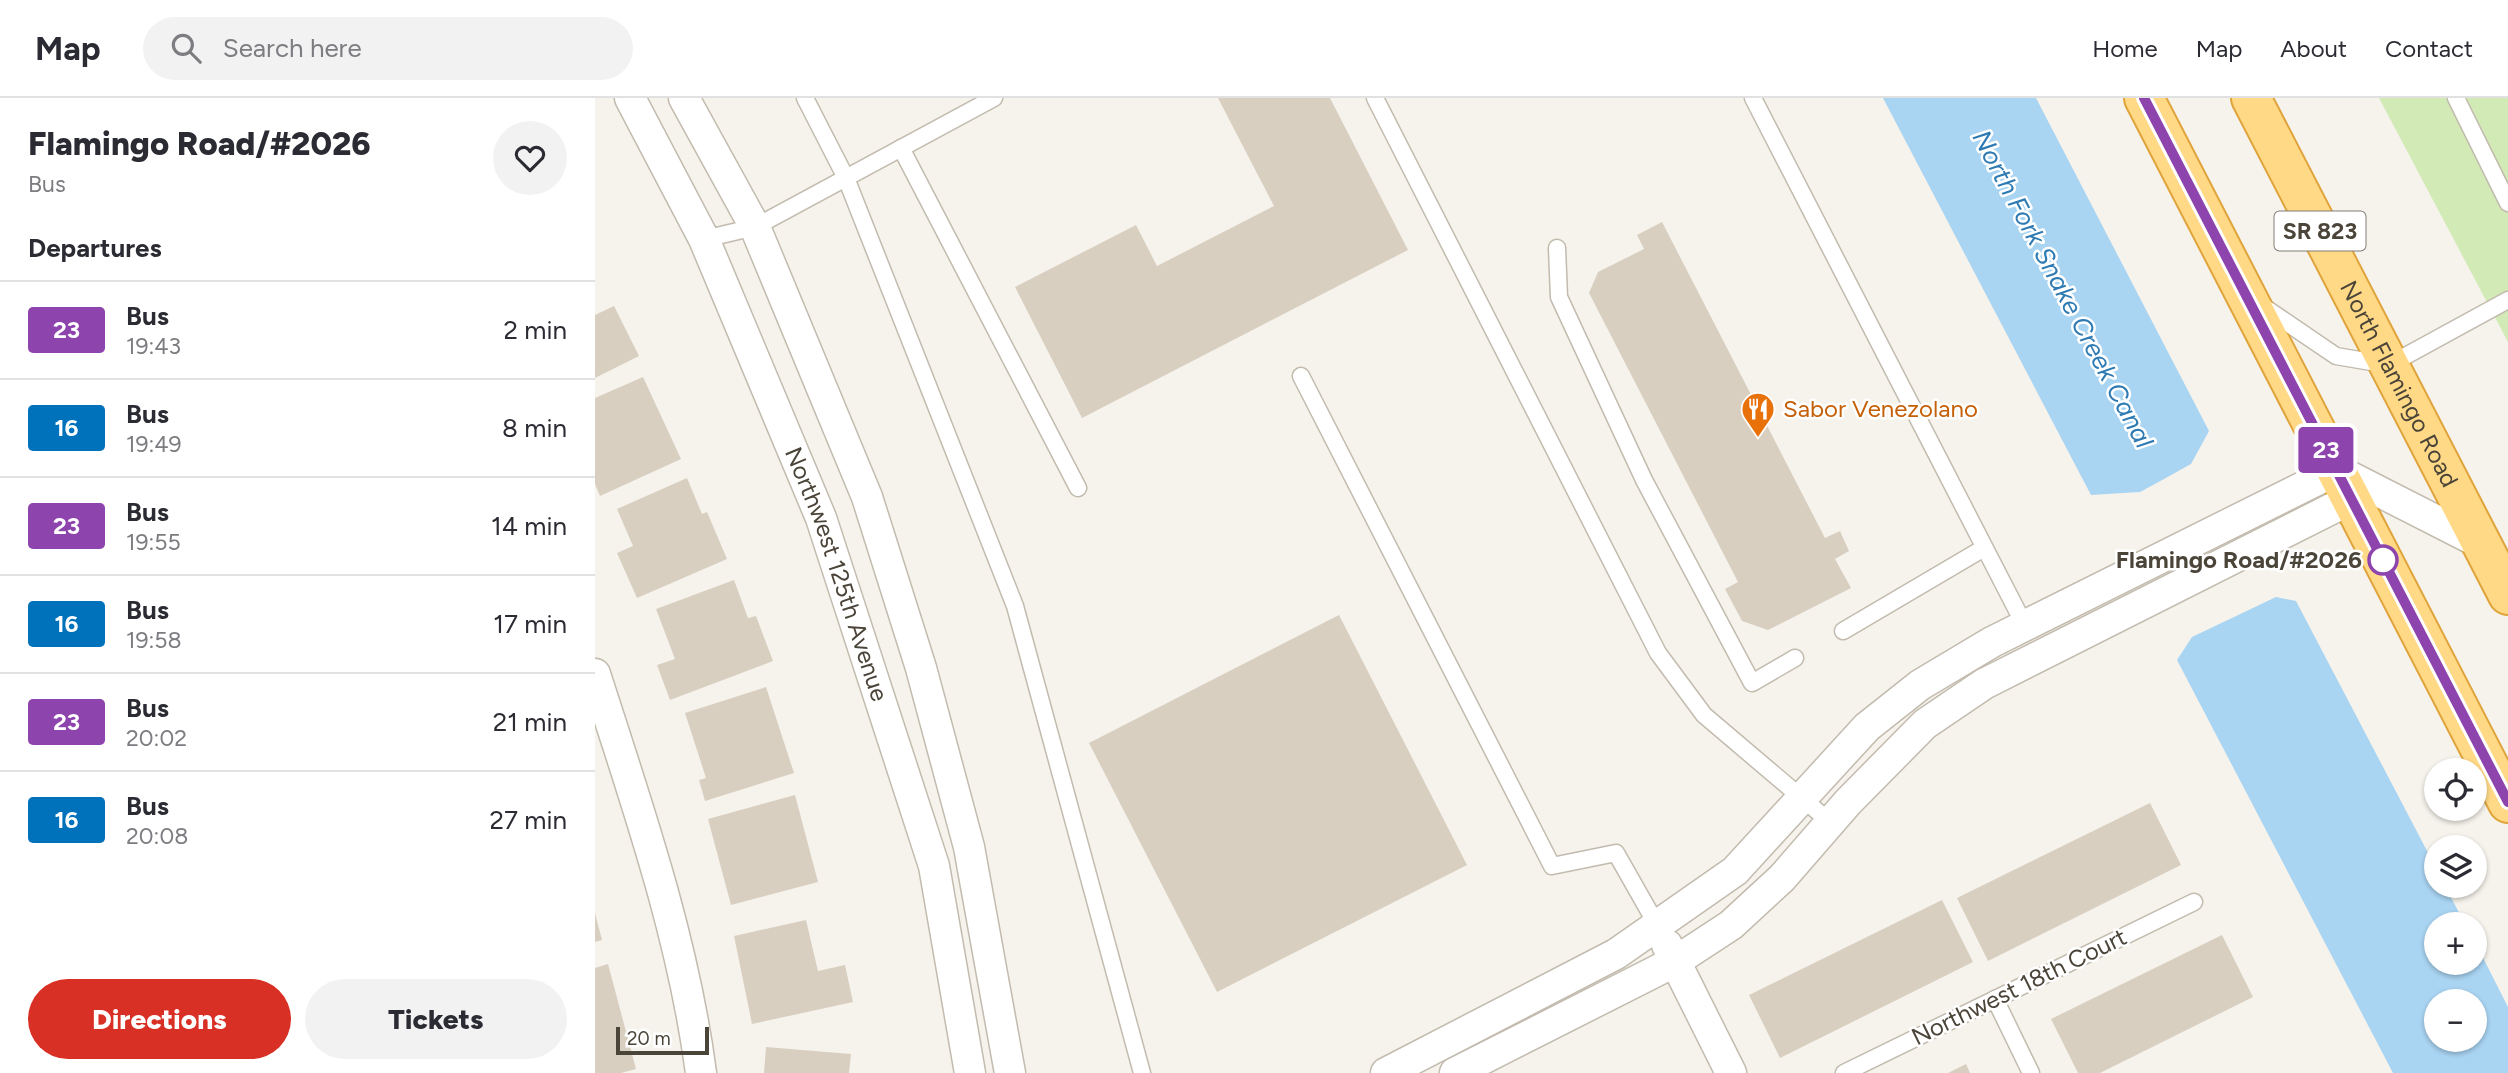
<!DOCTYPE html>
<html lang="en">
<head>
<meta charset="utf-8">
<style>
	:root { --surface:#fff; --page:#f2f2f3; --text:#2b2b33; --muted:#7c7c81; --line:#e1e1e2; --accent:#d93025 }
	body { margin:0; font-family:Figtree,sans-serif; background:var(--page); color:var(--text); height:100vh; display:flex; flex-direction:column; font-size:26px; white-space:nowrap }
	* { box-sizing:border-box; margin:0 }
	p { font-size:23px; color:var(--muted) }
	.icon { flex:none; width:38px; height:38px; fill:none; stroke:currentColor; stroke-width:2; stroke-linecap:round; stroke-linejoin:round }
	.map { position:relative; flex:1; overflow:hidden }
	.details { display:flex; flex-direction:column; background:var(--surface); width:595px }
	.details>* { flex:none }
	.badge { padding:0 14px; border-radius:5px; font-size:24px; line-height:46px }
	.buttons { position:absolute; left:1829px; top:660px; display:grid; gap:14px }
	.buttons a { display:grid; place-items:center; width:63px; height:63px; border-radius:50%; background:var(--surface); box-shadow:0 2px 5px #0004; font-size:35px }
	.scale { position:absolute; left:21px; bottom:18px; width:93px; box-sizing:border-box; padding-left:7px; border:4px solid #4b4439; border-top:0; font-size:19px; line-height:24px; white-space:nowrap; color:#4b4439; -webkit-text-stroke:5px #fff; paint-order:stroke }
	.map>.badge { position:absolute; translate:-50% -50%; box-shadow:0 0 0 4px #fff }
	h2 { padding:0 28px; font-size:26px; line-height:63px }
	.round { display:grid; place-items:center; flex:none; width:74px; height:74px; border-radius:37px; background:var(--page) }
	.summary { display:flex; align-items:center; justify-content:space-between; height:119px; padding:0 28px }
	h1 { font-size:33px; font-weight:800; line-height:52px }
	.action { display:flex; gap:14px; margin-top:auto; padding:14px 28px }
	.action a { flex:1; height:80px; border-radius:42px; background:var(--accent); color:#fff; font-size:28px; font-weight:800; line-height:80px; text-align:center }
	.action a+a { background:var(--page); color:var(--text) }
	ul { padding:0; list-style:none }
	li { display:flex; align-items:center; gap:21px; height:98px; padding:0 28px; border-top:2px solid var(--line) }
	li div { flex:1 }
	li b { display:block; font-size:26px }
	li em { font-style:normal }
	li .badge { min-width:77px; font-weight:700; text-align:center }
	header { display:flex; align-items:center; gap:42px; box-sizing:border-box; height:98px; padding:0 35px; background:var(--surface); border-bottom:2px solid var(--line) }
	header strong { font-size:33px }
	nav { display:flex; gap:38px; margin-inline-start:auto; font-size:24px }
	.search { width:490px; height:63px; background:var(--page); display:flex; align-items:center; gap:18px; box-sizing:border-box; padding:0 24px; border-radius:38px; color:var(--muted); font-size:26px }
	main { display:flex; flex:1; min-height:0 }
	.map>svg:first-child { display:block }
	.green { fill:#d2eab5 }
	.water { fill:#a9d4f2; fill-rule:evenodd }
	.building { fill:#d8cfc1 }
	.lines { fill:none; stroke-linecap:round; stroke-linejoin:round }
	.service-casing { stroke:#c2bbae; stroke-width:19 }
	.minor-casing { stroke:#c2bbae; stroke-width:33 }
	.trunk-casing { stroke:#e0a43c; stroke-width:42 }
	.service { stroke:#fff; stroke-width:16 }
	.minor { stroke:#fff; stroke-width:30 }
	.trunk { stroke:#ffd985; stroke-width:38 }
	.line-casing { stroke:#fff; stroke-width:16 }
	.line { stroke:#8e44ad; stroke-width:10 }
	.stop-dot { fill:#fff; stroke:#8e44ad; stroke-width:3.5 }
	.labels { text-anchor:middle; stroke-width:5; stroke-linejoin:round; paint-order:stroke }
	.shield { fill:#fff; stroke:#817c74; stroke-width:2 }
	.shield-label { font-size:23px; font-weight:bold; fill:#4b4439 }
	.street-label { font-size:24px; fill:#4b4439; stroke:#fff }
	.food-label { font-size:24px; fill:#c56008; stroke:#fff; text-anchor:start }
	.stop-label { font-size:24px; font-weight:bold; fill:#4b4439; stroke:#fff; text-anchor:end }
	.water-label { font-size:26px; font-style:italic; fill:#2e7ab2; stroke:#fff }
</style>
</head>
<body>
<header>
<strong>Map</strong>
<div class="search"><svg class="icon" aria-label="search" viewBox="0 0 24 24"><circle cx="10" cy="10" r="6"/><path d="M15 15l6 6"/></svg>Search here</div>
<nav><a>Home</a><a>Map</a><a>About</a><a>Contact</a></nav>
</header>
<main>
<section class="details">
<div class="summary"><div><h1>Flamingo Road/#2026</h1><p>Bus</p></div><a class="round"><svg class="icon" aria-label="heart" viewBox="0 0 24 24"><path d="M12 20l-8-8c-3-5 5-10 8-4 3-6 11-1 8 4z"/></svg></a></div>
<h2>Departures</h2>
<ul>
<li><span class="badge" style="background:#8e44ad;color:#fff">23</span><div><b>Bus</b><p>19:43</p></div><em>2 min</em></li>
<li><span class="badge" style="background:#0072bc;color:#fff">16</span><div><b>Bus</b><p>19:49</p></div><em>8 min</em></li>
<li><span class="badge" style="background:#8e44ad;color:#fff">23</span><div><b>Bus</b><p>19:55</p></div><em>14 min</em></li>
<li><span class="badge" style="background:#0072bc;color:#fff">16</span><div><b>Bus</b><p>19:58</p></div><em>17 min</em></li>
<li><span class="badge" style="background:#8e44ad;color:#fff">23</span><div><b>Bus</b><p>20:02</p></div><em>21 min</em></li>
<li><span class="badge" style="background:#0072bc;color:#fff">16</span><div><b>Bus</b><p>20:08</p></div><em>27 min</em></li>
</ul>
<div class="action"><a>Directions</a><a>Tickets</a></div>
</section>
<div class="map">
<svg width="1913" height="975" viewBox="0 0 1913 975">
	<rect width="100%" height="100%" fill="#f6f3ec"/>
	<path class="green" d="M1784,0H1913V244Z"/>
	<g class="water">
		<path d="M1288,0H1441L1614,333L1596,366L1569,381L1545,394L1496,397Z"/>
		<path d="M1681,499L1701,503L1841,770V788H1850L1870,826H1841V864H1880V844L1913,909V975H1798L1582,562L1597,539ZM1841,903H1880V942H1841Z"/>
	</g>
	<g class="building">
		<path d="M623,0H735L813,152L487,320L420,189L541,127L562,168L679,108Z"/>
		<path d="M1067,124L1230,440L1245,433L1254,453L1240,461L1256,490L1173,532L1147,523L1130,491L1143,484L994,195L1003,174L1049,151L1042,137Z"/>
		<path d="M19,208L44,258L0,280V217Z"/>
		<path d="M48,279L86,361L5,398L0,386V300Z"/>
		<path d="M92,380L107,416L112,414L132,461L42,500L22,455L38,448L22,411Z"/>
		<path d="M139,482L153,520L161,518L178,563L75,602L62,567L80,561L61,511Z"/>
		<path d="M744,517L872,767L622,894L494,645Z"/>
		<path d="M171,589L199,675L110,703L104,682L111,680L90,615Z"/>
		<path d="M200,697L223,784L136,807L113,721Z"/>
		<path d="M1555,705L1586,767L1393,863L1362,800Z"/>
		<path d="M1347,802L1378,864L1185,960L1154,897Z"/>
		<path d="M0,815L7,842L0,844Z"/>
		<path d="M211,822L223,873L250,867L258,904L157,926L139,838Z"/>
		<path d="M1627,837L1658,899L1505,975H1483L1456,921Z"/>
		<path d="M13,866L41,971L26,975H0V870Z"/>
		<path d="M171,949L256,956L254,975H169Z"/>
		<path d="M1371,966L1375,975H1353Z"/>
	</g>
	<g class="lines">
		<defs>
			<g id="service">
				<path d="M210,0L251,80L420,508L547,975"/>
				<path d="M780,0L1063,555L1109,617L1235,724"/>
				<path d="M1158,0L1430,528"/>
				<path d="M1861,0L1913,105"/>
				<path d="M306,50L483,390"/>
				<path d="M109,141L160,129L399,0"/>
				<path d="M962,150L964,199L1049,382L1157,585L1200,560"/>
				<path d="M1669,209L1741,258L1794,267L1913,202"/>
				<path d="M706,278L957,768L1021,755L1063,829"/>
				<path d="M1248,533L1389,450"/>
				<path d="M1400,901L1436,975"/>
				<path d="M1249,975L1599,804"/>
			</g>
			<g id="minor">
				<path id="s1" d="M35,0L109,141L226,420L339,768L375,975"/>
				<path d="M89,0L160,129L272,399L326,570L374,749L415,975"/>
				<path d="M0,576C42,707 88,838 106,975"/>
				<path d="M1072,847L1136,975"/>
				<path d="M791,975L1021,856L1140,773L1272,629L1325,587L1397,544L1742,372L1887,446"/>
				<path d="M860,975L1081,863L1136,827L1187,780L1253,704L1330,626L1389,586L1756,401"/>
			</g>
			<g id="trunk">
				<path d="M1549,0L1913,705"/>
				<path id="s2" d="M1656,0L1913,497"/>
			</g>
		</defs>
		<use href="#service" class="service-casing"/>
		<use href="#minor" class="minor-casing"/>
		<use href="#trunk" class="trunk-casing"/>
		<use href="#service" class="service"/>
		<use href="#minor" class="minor"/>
		<use href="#trunk" class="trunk"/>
	</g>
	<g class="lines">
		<defs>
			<path id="line" d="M1549,0L1913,704"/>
		</defs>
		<use href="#line" class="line-casing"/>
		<use href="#line" class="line"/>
	</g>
	<defs>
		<symbol id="restaurant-pin" viewBox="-11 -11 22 30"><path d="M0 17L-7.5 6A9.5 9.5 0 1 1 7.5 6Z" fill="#e8710a" stroke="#fff"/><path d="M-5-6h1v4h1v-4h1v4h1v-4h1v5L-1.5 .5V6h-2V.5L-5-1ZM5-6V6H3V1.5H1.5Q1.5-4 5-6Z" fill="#fff"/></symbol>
	</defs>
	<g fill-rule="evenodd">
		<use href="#restaurant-pin" x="1144" y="292" width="38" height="52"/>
	</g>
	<circle class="stop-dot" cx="1788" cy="462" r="14"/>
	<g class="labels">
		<rect class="shield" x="1679.5" y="113.5" width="91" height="39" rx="5"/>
		<g class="shield-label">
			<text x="1725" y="141">SR 823</text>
		</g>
		<g class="street-label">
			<text dy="8" stroke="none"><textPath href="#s2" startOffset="322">North Flamingo Road</textPath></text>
			<text dy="8" stroke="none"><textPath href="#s1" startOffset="520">Northwest 125th Avenue</textPath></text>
			<text transform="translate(1424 889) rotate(-26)" y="8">Northwest 18th Court</text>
		</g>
		<g class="food-label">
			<text x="1188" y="319">Sabor Venezolano</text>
		</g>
		<g class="stop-label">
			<text x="1767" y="470">Flamingo Road/#2026</text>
		</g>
		<g class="water-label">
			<text transform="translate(1468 191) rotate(62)" y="9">North Fork Snake Creek Canal</text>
		</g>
	</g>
</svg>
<div class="buttons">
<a><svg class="icon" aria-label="locate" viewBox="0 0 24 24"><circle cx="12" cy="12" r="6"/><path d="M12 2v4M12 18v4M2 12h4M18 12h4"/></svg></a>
<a><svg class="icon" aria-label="layers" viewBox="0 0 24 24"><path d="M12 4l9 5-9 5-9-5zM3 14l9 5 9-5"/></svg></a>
<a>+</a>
<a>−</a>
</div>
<div class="scale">20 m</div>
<b class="badge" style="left:1731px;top:352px;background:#8e44ad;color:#fff">23</b>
</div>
</main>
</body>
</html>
